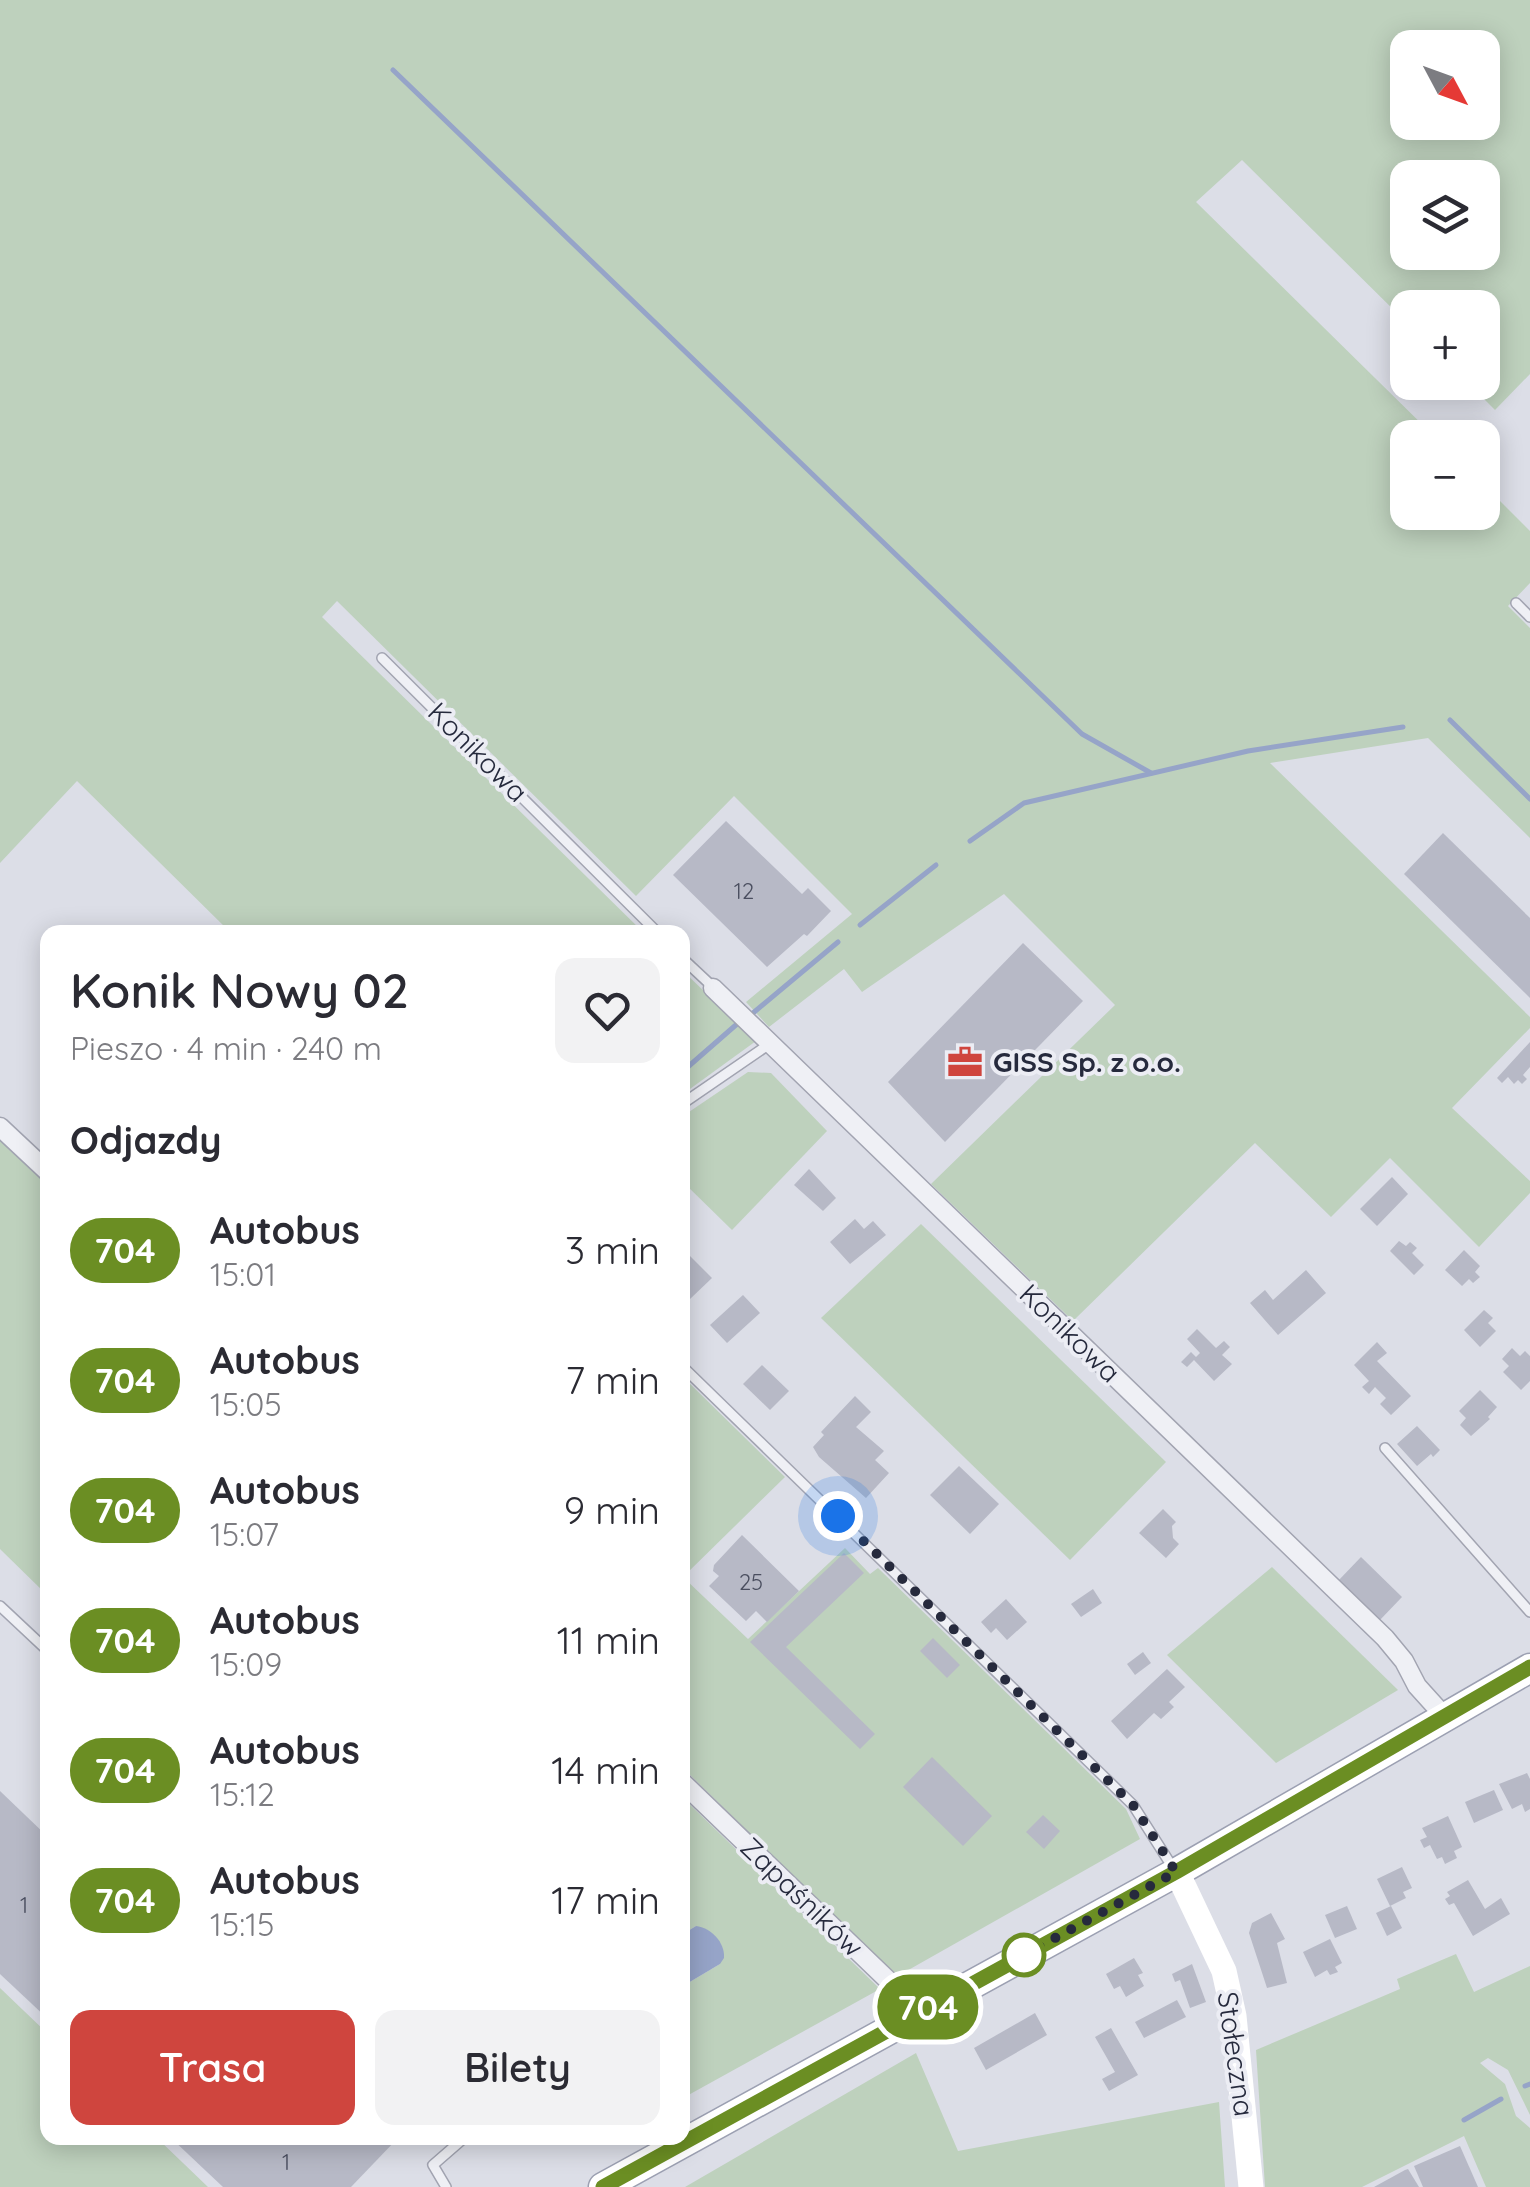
<!DOCTYPE html>
<html lang="pl">
<head>
<meta charset="utf-8">
<style>
	:root { --surface:#fff; --page:#f2f2f3; --text:#2b2b33; --muted:#7c7c81; --accent:#cf453e }
	body { margin:0; font-family:Quicksand,sans-serif; background:var(--page); color:var(--text); height:100vh; display:flex; flex-direction:column; font-size:38px; white-space:nowrap }
	* { box-sizing:border-box; margin:0 }
	p { font-size:32px; color:var(--muted) }
	.icon { flex:none; width:55px; height:55px; fill:none; stroke:currentColor; stroke-width:2; stroke-linecap:round; stroke-linejoin:round }
	.map { position:relative; flex:1; overflow:hidden }
	.details { position:absolute; left:40px; top:925px; width:650px; height:1220px; display:flex; flex-direction:column; background:var(--surface); border-radius:20px; box-shadow:0 5px 25px #0003 }
	.details>* { flex:none }
	.badge { padding:0 20px; border-radius:32px; font-size:35px; line-height:65px }
	.needle { width:65px; rotate:131deg }
	.buttons { position:absolute; left:1390px; top:30px; display:grid; gap:20px }
	.buttons a { display:grid; place-items:center; width:110px; height:110px; border-radius:20px; background:var(--surface); box-shadow:0 5px 25px #0003; font-size:50px }
	.you { position:absolute; width:50px; height:50px; margin:-25px; border:8px solid #fff; border-radius:50%; background:#1a73e8; box-shadow:0 0 0 15px #1a73e833 }
	.map>.badge { position:absolute; translate:-50% -50%; box-shadow:0 0 0 5px #fff }
	h2 { padding:0 30px; font-size:38px; line-height:90px }
	.round { display:grid; place-items:center; flex:none; width:105px; height:105px; border-radius:20px; background:var(--page) }
	.overview { display:flex; align-items:center; justify-content:space-between; height:170px; padding:0 30px }
	h1 { font-size:48px; font-weight:600; line-height:75px }
	.cta { display:flex; gap:20px; margin-top:auto; padding:20px 30px }
	.cta a { flex:1; height:115px; border-radius:20px; background:var(--accent); color:#fff; font-size:40px; font-weight:600; line-height:115px; text-align:center }
	.cta a+a { background:var(--page); color:var(--text) }
	ul { padding:0; list-style:none }
	li { display:flex; align-items:center; gap:30px; height:130px; padding:0 30px }
	li div { flex:1 }
	li b { display:block; font-size:38px }
	li em { font-style:normal }
	li .badge { min-width:110px; font-weight:700; text-align:center }
	.map>svg:first-child { display:block }
	.green { fill:#bed1bd; fill-rule:evenodd }
	.water { fill:#96a4c8 }
	.lines { fill:none; stroke-linecap:round; stroke-linejoin:round }
	.stream { stroke:#96a4c8; stroke-width:5 }
	.building { fill:#b7b9c6 }
	.lane-casing { stroke:#a2a4b1; stroke-width:12 }
	.street-casing { stroke:#a2a4b1; stroke-width:21 }
	.primary-casing { stroke:#9ca0b2; stroke-width:31 }
	.lane { stroke:#eff0f5; stroke-width:9 }
	.street { stroke:#eff0f5; stroke-width:18 }
	.secondary { stroke:#fff; stroke-width:25 }
	.primary { stroke:#fff; stroke-width:28 }
	.line-casing { stroke:#fff; stroke-width:22 }
	.line { stroke:#6b8e23; stroke-width:15 }
	.walk { stroke:#262a3d; stroke-width:10; stroke-dasharray:0 18 }
	.stop-dot { fill:#fff; stroke:#6b8e23; stroke-width:5 }
	.labels { text-anchor:middle; stroke-width:8; stroke-linejoin:round; paint-order:stroke }
	.number-label { font-size:22px; fill:#4a4e5f }
	.street-label { font-size:28px; fill:#262a3d; stroke:#ecedf4 }
	.poi-label { font-size:28px; font-weight:bold; fill:#262a3d; stroke:#ecedf4; text-anchor:start }
</style>
</head>
<body>
<div class="map">
<svg width="1530" height="2187" viewBox="0 0 1530 2187">
	<rect width="100%" height="100%" fill="#dcdee7"/>
	<g class="green">
		<path d="M0,0H1530V374L1495,410L1468,383L1482,382V308H1408L1407,323L1242,160L1196,202L1435,437L1408,438V512H1482L1483,484L1530,531V583L1508,606L1530,628V838L1428,738L1270,763L1530,1017V1028L1452,1108L1530,1181V1193L1479,1247L1390,1158L1331,1217L1255,1143L1073,1321L931,1184L1115,1005L1004,894L862,992L844,969L769,1027L746,1002L852,914L734,796L636,896L337,601L322,617L643,932H230L77,781L0,863ZM1408,48H1482V122H1408ZM1408,178H1482V252H1408Z"/>
		<path d="M682,970L756,1041L683,1094H682Z"/>
		<path d="M748,1072L771,1073L827,1131L732,1230L683,1182V1116Z"/>
		<path d="M0,1140L47,1185V1595L0,1549Z"/>
		<path d="M921,1224L1166,1462L1070,1560L821,1318Z"/>
		<path d="M682,1376L785,1477L683,1577L748,1639L845,1548L870,1574L878,1568L1126,1809L1140,1839L896,1977L683,1768Z"/>
		<path d="M1272,1567L1398,1690L1276,1763L1167,1655Z"/>
		<path d="M682,1797L880,1989L683,2098V1986L720,1964L696,1926L683,1934Z"/>
		<path d="M1456,1954L1474,1992L1530,1966V2115L1508,2070L1488,2058L1480,2063L1505,2084L1516,2116L1530,2128V2187H1486L1464,2136L1362,2187H1265L1256,2050L1400,1989L1397,1979Z"/>
		<path d="M0,1988L47,2033L48,2138H157L208,2187H0Z"/>
		<path d="M916,2053L958,2151L1219,2102L1225,2187H685Z"/>
	</g>
	<path class="water" d="M696,1926C711,1928 725,1942 724,1958L720,1964L683,1986V1934Z"/>
	<g class="lines">
		<g class="stream">
			<path d="M393,70L1082,734L1151,773"/>
			<path d="M1450,720L1530,799"/>
			<path d="M970,841L1024,803L1248,751L1403,727"/>
			<path d="M860,925L936,865"/>
			<path d="M753,1013L838,942"/>
			<path d="M682,1072L737,1024"/>
			<path d="M1525,2086L1530,2084"/>
			<path d="M1464,2120L1501,2099"/>
		</g>
	</g>
	<g class="building">
		<path d="M726,821L802,894L808,888L831,911L807,936L804,934L767,967L673,875Z"/>
		<path d="M1443,833L1530,918V998L1404,874Z"/>
		<path d="M1023,943L1083,1001L945,1142L888,1082Z"/>
		<path d="M1530,1042V1067L1523,1075L1527,1079L1522,1084L1518,1080L1514,1084L1508,1077L1502,1083L1497,1078Z"/>
		<path d="M809,1169L836,1198L823,1211L794,1185Z"/>
		<path d="M1392,1177L1408,1194L1377,1226L1360,1209Z"/>
		<path d="M855,1219L864,1229L873,1221L886,1235L850,1264L830,1242Z"/>
		<path d="M1399,1241L1406,1246L1410,1242L1417,1248L1412,1253L1424,1265L1414,1275L1390,1251Z"/>
		<path d="M684,1250L712,1278L690,1299L682,1291Z"/>
		<path d="M1464,1250L1480,1266L1475,1272L1480,1277L1473,1283L1469,1279L1462,1286L1445,1270Z"/>
		<path d="M1306,1270L1326,1293L1278,1335L1250,1303L1265,1290L1273,1300Z"/>
		<path d="M743,1295L760,1313L727,1343L710,1325Z"/>
		<path d="M1484,1310L1493,1318L1488,1323L1496,1331L1480,1347L1464,1330Z"/>
		<path d="M1197,1329L1216,1348L1224,1341L1230,1347L1222,1355L1232,1364L1214,1381L1194,1360L1187,1367L1181,1362L1191,1352L1196,1357L1200,1353L1187,1339Z"/>
		<path d="M1377,1342L1387,1353L1377,1361L1411,1396L1391,1415L1380,1404L1386,1398L1375,1387L1369,1394L1362,1387L1369,1381L1354,1365Z"/>
		<path d="M1512,1348L1520,1356L1525,1351L1530,1356V1381L1521,1390L1503,1372L1509,1366L1502,1359Z"/>
		<path d="M762,1365L789,1391L770,1410L743,1384Z"/>
		<path d="M1480,1390L1497,1407L1488,1417L1490,1419L1471,1436L1460,1425L1466,1418L1459,1411Z"/>
		<path d="M855,1396L871,1412L856,1427L884,1451L875,1460L889,1473L866,1498L819,1457L813,1447L824,1435L821,1432Z"/>
		<path d="M1417,1426L1440,1450L1433,1457L1431,1454L1417,1466L1397,1444Z"/>
		<path d="M959,1466L999,1504L970,1534L930,1495Z"/>
		<path d="M1163,1509L1176,1522L1172,1526L1173,1538L1179,1544L1166,1558L1139,1533Z"/>
		<path d="M742,1535L799,1591L767,1622L756,1611L746,1621L709,1586L719,1576L713,1571L714,1565Z"/>
		<path d="M844,1553L864,1573L786,1647L875,1734L860,1749L750,1642Z"/>
		<path d="M1361,1557L1402,1597L1379,1621L1338,1581Z"/>
		<path d="M1093,1589L1102,1603L1081,1617L1071,1604Z"/>
		<path d="M1006,1599L1027,1622L1007,1640L996,1628L991,1633L981,1622Z"/>
		<path d="M933,1638L960,1665L947,1678L920,1651Z"/>
		<path d="M1143,1652L1151,1663L1135,1675L1127,1664Z"/>
		<path d="M1167,1669L1185,1687L1169,1702L1174,1707L1161,1719L1154,1713L1127,1739L1111,1721Z"/>
		<path d="M932,1757L992,1816L963,1846L903,1787Z"/>
		<path d="M1527,1773L1530,1779V1809L1525,1812L1522,1804L1512,1809L1499,1784Z"/>
		<path d="M1494,1790L1503,1810L1474,1823L1465,1802Z"/>
		<path d="M0,1791L48,1837V2019L0,1974Z"/>
		<path d="M1043,1815L1060,1831L1044,1849L1026,1832Z"/>
		<path d="M1448,1816L1462,1847L1454,1851L1457,1858L1445,1864L1442,1857L1437,1859L1430,1845L1424,1848L1420,1840L1427,1837L1422,1828Z"/>
		<path d="M1402,1867L1412,1888L1403,1892L1406,1898L1390,1906L1377,1879Z"/>
		<path d="M1468,1880L1485,1909L1501,1898L1510,1914L1473,1936L1454,1903L1449,1905L1445,1899L1450,1896L1447,1892Z"/>
		<path d="M1347,1906L1357,1929L1335,1938L1325,1915Z"/>
		<path d="M1391,1906L1402,1928L1387,1936L1376,1913Z"/>
		<path d="M1271,1913L1285,1939L1277,1943L1287,1983L1267,1988L1249,1933L1252,1923Z"/>
		<path d="M1330,1939L1342,1963L1335,1967L1338,1972L1330,1975L1327,1970L1315,1977L1303,1952Z"/>
		<path d="M1134,1958L1143,1973L1138,1975L1144,1986L1126,1997L1120,1986L1114,1989L1106,1974Z"/>
		<path d="M1192,1964L1206,2002L1190,2008L1180,1980L1175,1982L1172,1974Z"/>
		<path d="M1177,2000L1186,2017L1144,2038L1135,2022Z"/>
		<path d="M1035,2013L1047,2035L986,2070L974,2048Z"/>
		<path d="M1111,2028L1138,2075L1109,2091L1102,2079L1115,2072L1095,2037Z"/>
		<path d="M171,2138H398L351,2187H223Z"/>
		<path d="M1460,2146L1478,2187H1423L1414,2166Z"/>
		<path d="M1408,2169L1419,2187H1374L1405,2170Z"/>
	</g>
	<g class="lines">
		<defs>
			<g id="lane">
				<path d="M1516,603L1530,617"/>
				<path d="M382,658L657,932"/>
				<path d="M682,958L713,987"/>
				<path d="M682,1104L771,1043"/>
				<path d="M682,1366L1133,1805L1175,1871"/>
				<path d="M1385,1448L1530,1612"/>
				<path d="M0,1606L48,1651"/>
				<path d="M446,2187L433,2165L464,2138"/>
			</g>
			<g id="street">
				<path d="M713,988L1385,1638L1404,1661L1417,1686L1445,1717"/>
				<path d="M0,1127L48,1172"/>
				<path d="M682,1782L920,2011"/>
			</g>
			<path id="primary" d="M603,2187L1177,1872L1530,1668"/>
		</defs>
		<use href="#lane" class="lane-casing"/>
		<use href="#street" class="street-casing"/>
		<use href="#primary" class="primary-casing"/>
		<use href="#lane" class="lane"/>
		<use href="#street" class="street"/>
		<path class="secondary" d="M1177,1872L1224,1971L1234,2016L1251,2187"/>
		<use href="#primary" class="primary"/>
	</g>
	<g class="lines">
		<defs>
			<path id="line" d="M603,2187L1176,1872L1530,1667"/>
		</defs>
		<use href="#line" class="line-casing"/>
		<use href="#line" class="line"/>
		<path class="walk" d="M838,1516L1133,1805L1176,1872L1024,1955"/>
	</g>
	<defs>
		<symbol id="office-bare" viewBox="-9 -9 18 18"><path d="M-6-3h4V-5.5h4V-3h4V5H-6ZM-1-4.5V-3h2v-1.5ZM-6 0V1H6V0Z" fill="#cf453e" stroke="#ecedf4" stroke-width="2.5" paint-order="stroke"/></symbol>
	</defs>
	<g fill-rule="evenodd">
		<use href="#office-bare" x="940" y="1037" width="50" height="50"/>
	</g>
	<circle class="stop-dot" cx="1024" cy="1955" r="20"/>
	<g class="labels">
		<g class="number-label">
			<text x="744" y="899">12</text>
			<text x="751" y="1590">25</text>
			<text x="24" y="1913">1</text>
			<text x="286" y="2170">1</text>
		</g>
		<g class="street-label">
			<text transform="translate(478 752) rotate(45)" y="10">Konikowa</text>
			<text transform="translate(1070 1333) rotate(44)" y="10">Konikowa</text>
			<text transform="translate(802 1897) rotate(44)" y="10">Zapaśników</text>
			<text transform="translate(1236 2054) rotate(82)" y="10">Stołeczna</text>
		</g>
		<g class="poi-label">
			<text x="993" y="1072">GISS Sp. z o.o.</text>
		</g>
	</g>
</svg>
<div class="buttons">
<a><svg class="needle" viewBox="-14 -14 28 28"><path d="M0-13l5 13h-10z" fill="#e53935"/><path d="M0 13l5-13h-10z" fill="#7c7c81"/></svg></a>
<a><svg class="icon" aria-label="layers" viewBox="0 0 24 24"><path d="M12 4l9 5-9 5-9-5zM3 14l9 5 9-5"/></svg></a>
<a>+</a>
<a>−</a>
</div>
<div class="you" style="left:838px;top:1516px"></div>
<b class="badge" style="left:928px;top:2007px;background:#6b8e23;color:#fff">704</b>
<section class="details">
<div class="overview"><div><h1>Konik Nowy 02</h1><p>Pieszo · 4 min · 240 m</p></div><a class="round"><svg class="icon" aria-label="heart" viewBox="0 0 24 24"><path d="M12 20l-8-8c-3-5 5-10 8-4 3-6 11-1 8 4z"/></svg></a></div>
<h2>Odjazdy</h2>
<ul>
<li><span class="badge" style="background:#6b8e23;color:#fff">704</span><div><b>Autobus</b><p>15:01</p></div><em>3 min</em></li>
<li><span class="badge" style="background:#6b8e23;color:#fff">704</span><div><b>Autobus</b><p>15:05</p></div><em>7 min</em></li>
<li><span class="badge" style="background:#6b8e23;color:#fff">704</span><div><b>Autobus</b><p>15:07</p></div><em>9 min</em></li>
<li><span class="badge" style="background:#6b8e23;color:#fff">704</span><div><b>Autobus</b><p>15:09</p></div><em>11 min</em></li>
<li><span class="badge" style="background:#6b8e23;color:#fff">704</span><div><b>Autobus</b><p>15:12</p></div><em>14 min</em></li>
<li><span class="badge" style="background:#6b8e23;color:#fff">704</span><div><b>Autobus</b><p>15:15</p></div><em>17 min</em></li>
</ul>
<div class="cta"><a>Trasa</a><a>Bilety</a></div>
</section>
</div>
</body>
</html>
